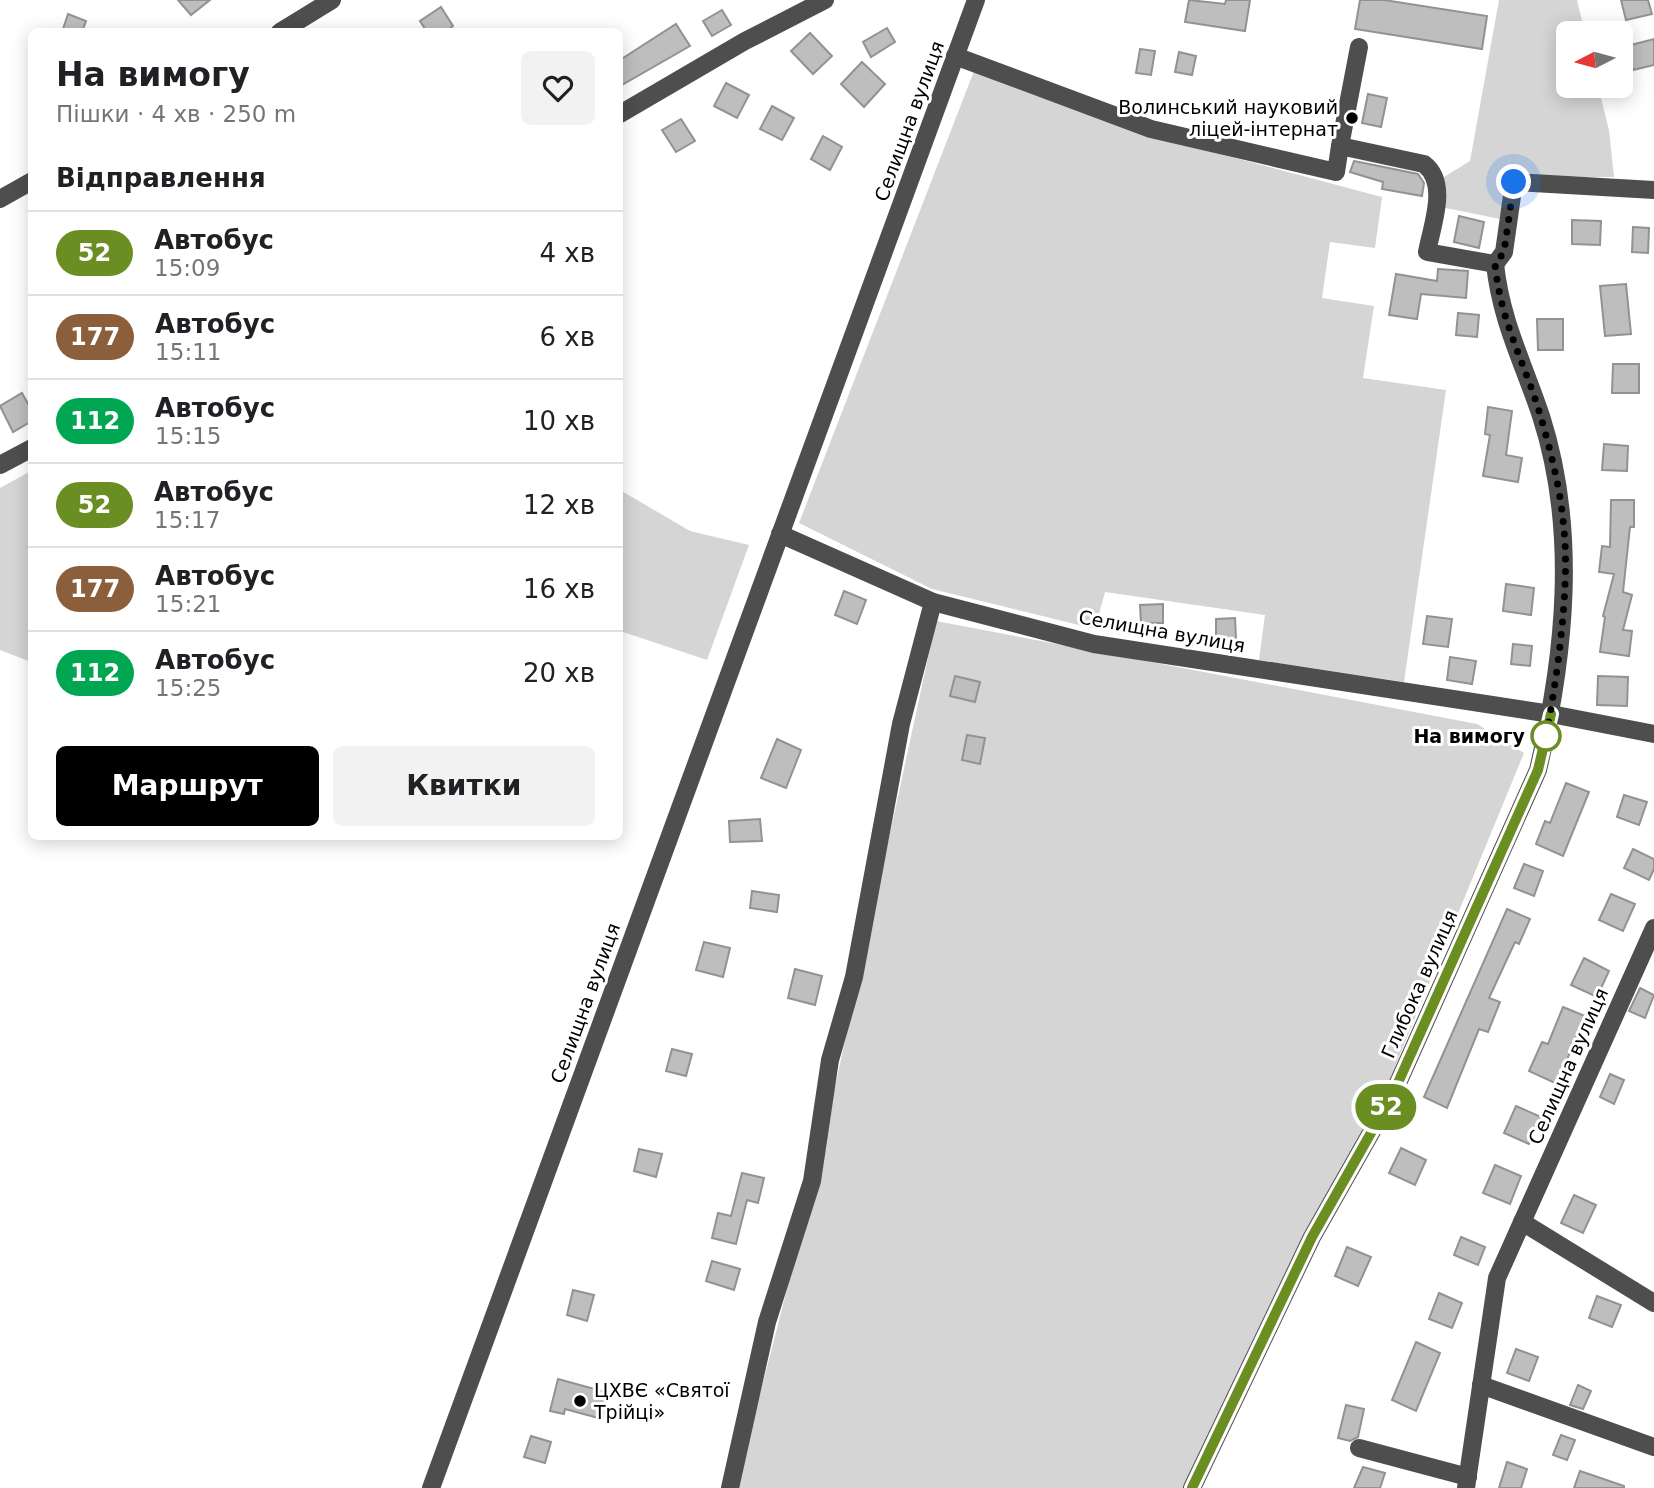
<!DOCTYPE html>
<html lang="uk">
<head>
<meta charset="utf-8">
<style>
	:root { --surface:#fff; --page:#f2f2f2; --text:#202124; --muted:#757577; --line:#e0e0e0; --accent:#000 }
	body { margin:0; font-family:"DejaVu Sans",sans-serif; background:var(--page); color:var(--text); height:100vh; display:flex; flex-direction:column; font-size:26px; white-space:nowrap }
	* { box-sizing:border-box; margin:0 }
	p { font-size:23px; color:var(--muted) }
	.icon { flex:none; width:38px; height:38px; fill:none; stroke:currentColor; stroke-width:2; stroke-linecap:round; stroke-linejoin:round }
	.map { position:relative; flex:1; overflow:hidden }
	.panel { position:absolute; left:28px; top:28px; width:595px; height:812px; display:flex; flex-direction:column; background:var(--surface); border-radius:10px; box-shadow:0 4px 18px #0003 }
	.panel>* { flex:none }
	.badge { padding:0 14px; border-radius:23px; font-size:24px; line-height:46px }
	.needle { width:46px; rotate:264deg }
	.buttons { position:absolute; left:1556px; top:21px; display:grid; gap:14px }
	.buttons a { display:grid; place-items:center; width:77px; height:77px; border-radius:10px; background:var(--surface); box-shadow:0 4px 18px #0003; font-size:35px }
	.you { position:absolute; width:35px; height:35px; margin:-18px; border:5px solid #fff; border-radius:50%; background:#1a73e8; box-shadow:0 0 0 10px #1a73e833 }
	.map>.badge { position:absolute; translate:-50% -50%; box-shadow:0 0 0 4px #fff }
	h2 { padding:0 28px; font-size:26px; line-height:63px }
	.round { display:grid; place-items:center; flex:none; width:74px; height:74px; border-radius:10px; background:var(--page) }
	.headline { display:flex; align-items:center; justify-content:space-between; height:119px; padding:0 28px }
	h1 { font-size:33px; font-weight:600; line-height:52px }
	.primary-button { display:flex; gap:14px; margin-top:auto; padding:14px 28px }
	.primary-button a { flex:1; height:80px; border-radius:10px; background:var(--accent); color:#fff; font-size:28px; font-weight:600; line-height:80px; text-align:center }
	.primary-button a+a { background:var(--page); color:var(--text) }
	ul { padding:0; list-style:none }
	li { display:flex; align-items:center; gap:21px; height:84px; padding:0 28px; border-top:2px solid var(--line) }
	li div { flex:1 }
	li b { display:block; font-size:26px }
	li em { font-style:normal }
	li .badge { min-width:77px; font-weight:700; text-align:center }
	.map>svg:first-child { display:block }
	.green { fill:#d5d5d5 }
	.building { fill:#bebebe; stroke:#929292; stroke-width:2 }
	.lines { fill:none; stroke-linecap:round; stroke-linejoin:round }
	.minor { stroke:#4e4e4e; stroke-width:18 }
	.line-casing { stroke:#fff; stroke-width:16 }
	.line { stroke:#6b8e23; stroke-width:10 }
	.walk { stroke:#000; stroke-width:7; stroke-dasharray:0 12.6 }
	.poi-dot { fill:#000; stroke:#fff; stroke-width:2.5 }
	.stop-dot { fill:#fff; stroke:#6b8e23; stroke-width:3.5 }
	.labels { text-anchor:middle; stroke-width:6; stroke-linejoin:round; paint-order:stroke }
	.poi-label { font-size:19px; fill:#000; stroke:#fff; text-anchor:end }
	.street-label { font-size:19px; fill:#000; stroke:#fff }
	.stop-label { font-size:19px; font-weight:bold; fill:#000; stroke:#fff; text-anchor:end }
</style>
</head>
<body>
<div class="map">
<svg width="1654" height="1488" viewBox="0 0 1654 1488">
	<rect width="100%" height="100%" fill="#fff"/>
	<g class="green">
		<path d="M1499,0H1577L1585,33H1568V86H1598L1609,130L1614,177H1511L1505,220L1441,207L1444,177L1470,161Z"/>
		<path d="M974,71L1149,135L1382,197L1375,248L1330,242L1322,298L1374,306L1363,378L1446,390L1404,682L1259,660L1265,615L1105,592L1095,629L932,589L799,523Z"/>
		<path d="M31,471V662L0,650V488Z"/>
		<path d="M620,490L690,531L749,545L707,660L620,631Z"/>
		<path d="M936,621L1477,724L1524,753L1387,1086L1188,1488H736L814,1184Z"/>
	</g>
	<g class="building">
		<path d="M178,0H210L191,15Z"/>
		<path d="M1189,0L1225,4L1226,0H1250L1245,31L1185,22Z"/>
		<path d="M1360,0H1384L1487,16L1482,49L1355,29Z"/>
		<path d="M1621,0H1648L1652,14L1626,20Z"/>
		<path d="M441,7L453,26L445,32H427L420,21Z"/>
		<path d="M722,10L731,25L712,36L703,21Z"/>
		<path d="M68,14L86,21L82,32H62Z"/>
		<path d="M676,24L690,46L620,86V60Z"/>
		<path d="M887,28L895,42L871,57L863,42Z"/>
		<path d="M810,33L832,56L813,74L791,51Z"/>
		<path d="M1654,39V65L1633,70L1627,46Z"/>
		<path d="M1140,49L1155,51L1151,75L1136,73Z"/>
		<path d="M1179,52L1196,56L1192,75L1175,72Z"/>
		<path d="M862,62L885,84L864,107L841,84Z"/>
		<path d="M726,83L749,95L737,118L714,106Z"/>
		<path d="M1368,94L1387,98L1381,127L1362,123Z"/>
		<path d="M772,106L794,118L782,140L760,129Z"/>
		<path d="M681,119L695,141L676,152L662,130Z"/>
		<path d="M823,136L842,147L830,170L811,159Z"/>
		<path d="M1354,161L1418,174L1424,183L1422,196L1382,189L1383,182L1350,172Z"/>
		<path d="M1459,216L1484,222L1479,248L1454,242Z"/>
		<path d="M1572,220L1601,221L1600,245L1572,244Z"/>
		<path d="M1633,227L1649,228L1648,253L1632,252Z"/>
		<path d="M1438,269L1468,271L1466,298L1421,294L1417,319L1389,315L1396,274L1437,281Z"/>
		<path d="M1626,284L1631,334L1605,336L1600,286Z"/>
		<path d="M1458,313L1479,315L1477,337L1456,335Z"/>
		<path d="M1537,319H1563V350H1538Z"/>
		<path d="M1613,364H1639V393H1612Z"/>
		<path d="M22,393L32,411V421L13,432L0,406Z"/>
		<path d="M1488,407L1512,411L1506,455L1522,458L1518,482L1483,476L1490,435L1485,434Z"/>
		<path d="M1604,444L1628,446L1627,471L1602,470Z"/>
		<path d="M1611,500H1634V527H1630L1623,592L1632,595L1623,630L1632,631L1629,656L1600,652L1605,617L1603,616L1614,574L1599,572L1602,546L1610,547Z"/>
		<path d="M1506,584L1534,588L1531,615L1503,611Z"/>
		<path d="M844,591L866,600L857,624L835,615Z"/>
		<path d="M1163,604V623H1141L1140,605Z"/>
		<path d="M1427,616L1452,619L1448,647L1423,644Z"/>
		<path d="M1235,618L1236,639H1216V619Z"/>
		<path d="M1513,644L1532,646L1530,666L1511,664Z"/>
		<path d="M1450,657L1476,661L1472,684L1447,680Z"/>
		<path d="M955,676L980,682L975,702L950,696Z"/>
		<path d="M1598,676L1628,677L1627,706L1597,705Z"/>
		<path d="M967,735L985,738L980,764L962,760Z"/>
		<path d="M777,739L801,750L786,788L761,778Z"/>
		<path d="M1566,783L1589,792L1563,856L1536,844L1545,821L1550,823Z"/>
		<path d="M1624,795L1647,802L1639,825L1617,817Z"/>
		<path d="M760,819L762,841L730,842L729,821Z"/>
		<path d="M1633,849L1654,859V869L1649,880L1624,868Z"/>
		<path d="M1524,864L1543,871L1534,896L1514,888Z"/>
		<path d="M752,891L779,895L777,912L750,908Z"/>
		<path d="M1611,894L1635,904L1623,931L1599,920Z"/>
		<path d="M1507,909L1530,919L1519,944L1515,942L1489,998L1500,1002L1488,1032L1479,1029L1447,1108L1424,1097Z"/>
		<path d="M704,942L730,948L723,977L696,970Z"/>
		<path d="M1584,958L1609,971L1597,997L1571,985Z"/>
		<path d="M795,969L822,976L815,1005L788,998Z"/>
		<path d="M1640,988L1654,995L1645,1018L1629,1011Z"/>
		<path d="M1563,1007L1585,1016L1557,1084L1529,1071L1542,1042L1548,1044Z"/>
		<path d="M672,1049L692,1054L686,1076L666,1071Z"/>
		<path d="M1610,1074L1624,1080L1614,1104L1600,1097Z"/>
		<path d="M1516,1106L1541,1117L1529,1144L1504,1133Z"/>
		<path d="M1401,1148L1426,1160L1415,1185L1389,1173Z"/>
		<path d="M639,1149L662,1154L656,1177L634,1171Z"/>
		<path d="M1495,1165L1521,1176L1510,1204L1483,1193Z"/>
		<path d="M742,1173L764,1178L758,1203L747,1200L736,1244L712,1238L718,1213L731,1216Z"/>
		<path d="M1574,1195L1596,1205L1583,1233L1561,1223Z"/>
		<path d="M1461,1237L1485,1247L1478,1265L1454,1255Z"/>
		<path d="M1347,1247L1371,1257L1358,1286L1335,1276Z"/>
		<path d="M712,1261L740,1269L734,1290L706,1281Z"/>
		<path d="M573,1290L594,1295L587,1321L567,1315Z"/>
		<path d="M1439,1293L1462,1303L1452,1328L1429,1319Z"/>
		<path d="M1597,1296L1621,1305L1612,1327L1589,1318Z"/>
		<path d="M1416,1342L1440,1353L1416,1411L1392,1400Z"/>
		<path d="M1516,1349L1538,1357L1529,1381L1507,1373Z"/>
		<path d="M558,1379L609,1393L602,1419L565,1409L564,1414L550,1411Z"/>
		<path d="M1578,1385L1591,1391L1583,1409L1570,1405Z"/>
		<path d="M1346,1405L1364,1409L1358,1437L1350,1441L1338,1438Z"/>
		<path d="M1561,1435L1575,1440L1567,1460L1553,1455Z"/>
		<path d="M531,1436L551,1442L545,1463L524,1457Z"/>
		<path d="M1507,1462L1527,1469L1521,1488H1499Z"/>
		<path d="M1363,1467L1385,1473L1380,1488H1354Z"/>
		<path d="M1580,1471L1624,1486V1488H1574Z"/>
	</g>
	<g class="lines">
		<g class="minor">
			<path d="M280,32L332,0"/>
			<path d="M1359,47L1340,146L1424,164C1449,183 1432,225 1427,252L1495,264"/>
			<path d="M955,56L1151,129L1336,172L1340,146"/>
			<path d="M620,114L745,41L825,0"/>
			<path d="M0,199L32,181"/>
			<path d="M1495,264L1504,252L1514,182L1654,190"/>
			<path d="M0,465L32,448"/>
			<path d="M780,534L933,602L1094,644L1551,714L1654,734"/>
			<path d="M1522,1222L1654,1303"/>
			<path d="M1481,1385L1654,1447"/>
			<path d="M1359,1448L1468,1477"/>
			<path d="M431,1488L976,0"/>
			<path d="M730,1488L767,1322L812,1181L830,1060L854,977L901,724L933,602"/>
			<path d="M1192,1488L1312,1237L1393,1094L1538,770C1565,655 1578,531 1541,416C1523,362 1501,321 1495,264"/>
			<path d="M1466,1488L1497,1278L1654,928"/>
		</g>
	</g>
	<g class="lines">
		<defs>
			<path id="line" d="M1192,1488L1312,1237L1393,1094L1538,770L1551,714"/>
		</defs>
		<use href="#line" class="line-casing"/>
		<use href="#line" class="line"/>
		<path class="walk" d="M1514,182L1504,252L1495,264C1501,325 1526,364 1542,421C1552,456 1561,493 1564,530C1570,587 1557,679 1546,736"/>
	</g>
	<g class="poi-dot">
		<circle cx="1352" cy="118" r="7"/>
		<circle cx="580" cy="1401" r="7"/>
	</g>
	<circle class="stop-dot" cx="1546" cy="736" r="14"/>
	<g class="labels">
		<g class="poi-label">
			<text x="1338" y="114">Волинський науковий<tspan x="1338" dy="22">ліцей-інтернат</tspan></text>
			<text x="594" y="1397" text-anchor="start">ЦХВЄ «Святої<tspan x="594" dy="22">Трійці»</tspan></text>
		</g>
		<g class="street-label">
			<text transform="translate(909 121) rotate(-70)" y="7">Селищна вулиця</text>
			<text transform="translate(1162 631) rotate(10)" y="7">Селищна вулиця</text>
			<text transform="translate(1419 984) rotate(-66)" y="7">Глибока вулиця</text>
			<text transform="translate(585 1003) rotate(-70)" y="7">Селищна вулиця</text>
			<text transform="translate(1568 1066) rotate(-66)" y="7">Селищна вулиця</text>
		</g>
		<g class="stop-label">
			<text x="1525" y="743">На вимогу</text>
		</g>
	</g>
</svg>
<div class="buttons">
<a><svg class="needle" viewBox="-14 -14 28 28"><path d="M0-13l5 13h-10z" fill="#e53935"/><path d="M0 13l5-13h-10z" fill="#757577"/></svg></a>
</div>
<div class="you" style="left:1514px;top:182px"></div>
<b class="badge" style="left:1386px;top:1107px;background:#6b8e23;color:#fff">52</b>
<section class="panel">
<div class="headline"><div><h1>На вимогу</h1><p>Пішки · 4 хв · 250 m</p></div><a class="round"><svg class="icon" aria-label="heart" viewBox="0 0 24 24"><path d="M12 20l-8-8c-3-5 5-10 8-4 3-6 11-1 8 4z"/></svg></a></div>
<h2>Відправлення</h2>
<ul>
<li><span class="badge" style="background:#6b8e23;color:#fff">52</span><div><b>Автобус</b><p>15:09</p></div><em>4 хв</em></li>
<li><span class="badge" style="background:#8b5e3c;color:#fff">177</span><div><b>Автобус</b><p>15:11</p></div><em>6 хв</em></li>
<li><span class="badge" style="background:#00a651;color:#fff">112</span><div><b>Автобус</b><p>15:15</p></div><em>10 хв</em></li>
<li><span class="badge" style="background:#6b8e23;color:#fff">52</span><div><b>Автобус</b><p>15:17</p></div><em>12 хв</em></li>
<li><span class="badge" style="background:#8b5e3c;color:#fff">177</span><div><b>Автобус</b><p>15:21</p></div><em>16 хв</em></li>
<li><span class="badge" style="background:#00a651;color:#fff">112</span><div><b>Автобус</b><p>15:25</p></div><em>20 хв</em></li>
</ul>
<div class="primary-button"><a>Маршрут</a><a>Квитки</a></div>
</section>
</div>
</body>
</html>
